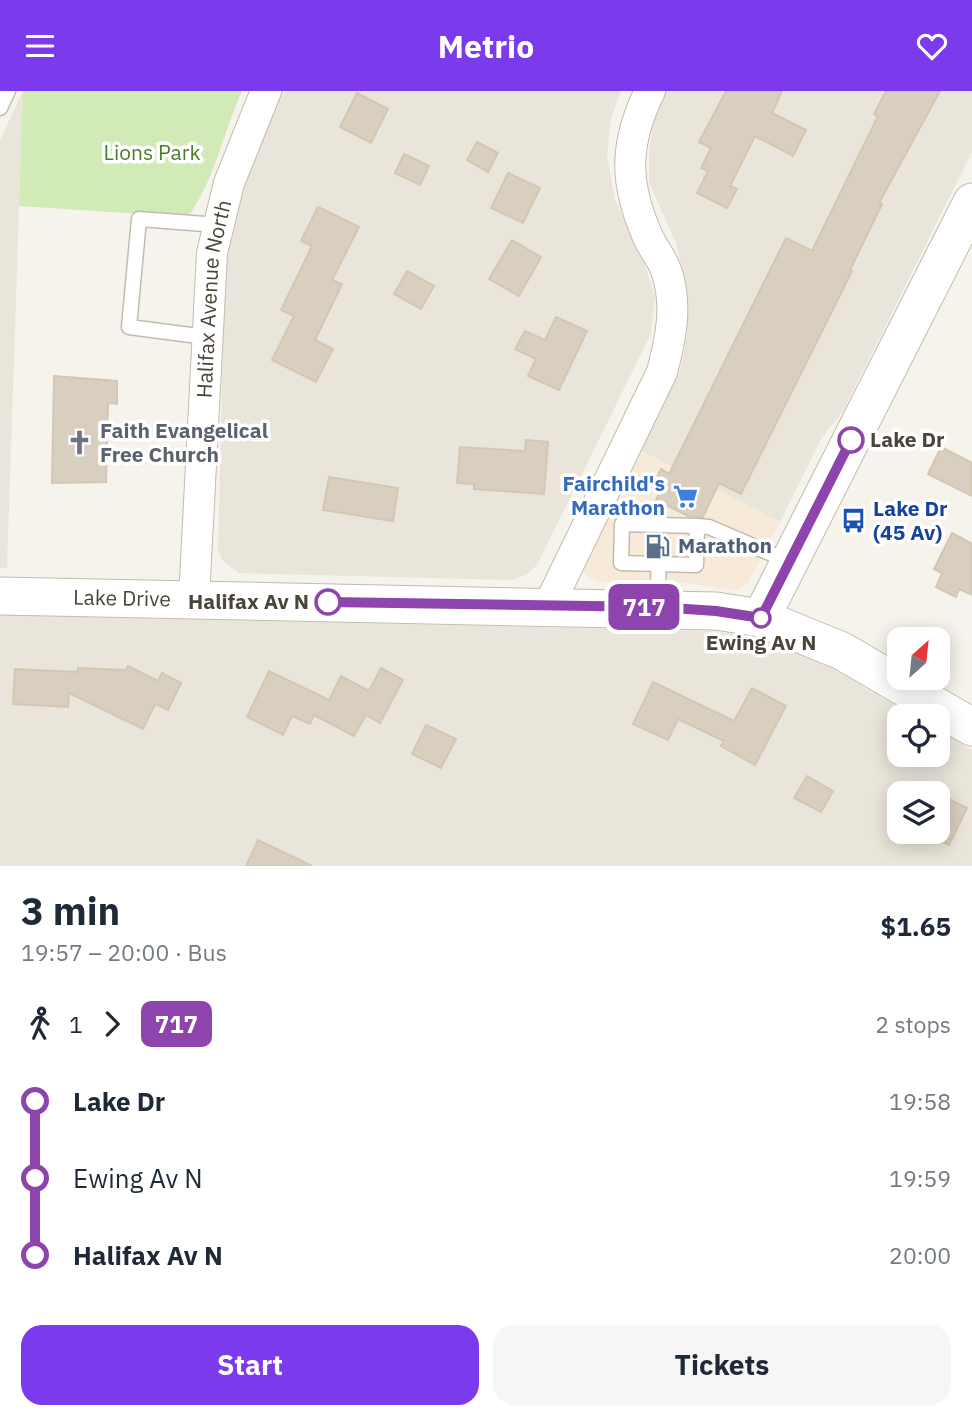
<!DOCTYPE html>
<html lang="en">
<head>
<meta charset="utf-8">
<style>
	:root { --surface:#fff; --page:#f6f6f7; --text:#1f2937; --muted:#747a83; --accent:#7c3aed }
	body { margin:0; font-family:"IBM Plex Sans",sans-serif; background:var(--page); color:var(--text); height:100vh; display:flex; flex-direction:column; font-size:26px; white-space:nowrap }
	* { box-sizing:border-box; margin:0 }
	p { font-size:23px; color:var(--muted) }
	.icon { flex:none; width:38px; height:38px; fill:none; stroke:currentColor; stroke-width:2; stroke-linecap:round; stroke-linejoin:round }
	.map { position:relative; height:775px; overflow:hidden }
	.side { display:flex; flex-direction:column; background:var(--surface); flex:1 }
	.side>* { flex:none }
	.badge { padding:0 14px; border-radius:10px; font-size:24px; line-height:46px }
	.needle { width:46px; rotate:27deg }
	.fabs { position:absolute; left:887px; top:536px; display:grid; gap:14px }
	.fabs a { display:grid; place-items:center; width:63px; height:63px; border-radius:14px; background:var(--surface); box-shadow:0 4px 18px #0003; font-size:35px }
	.map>.badge { position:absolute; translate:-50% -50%; box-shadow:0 0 0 4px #fff }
	.legs { display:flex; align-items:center; gap:10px; height:77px; padding:0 21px; font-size:23px }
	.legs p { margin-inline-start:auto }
	.headline { display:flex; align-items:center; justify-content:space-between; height:119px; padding:0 21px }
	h1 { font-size:38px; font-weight:700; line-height:52px }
	.action { display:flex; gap:14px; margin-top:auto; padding:14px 21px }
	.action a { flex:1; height:80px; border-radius:21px; background:var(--accent); color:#fff; font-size:28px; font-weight:700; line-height:80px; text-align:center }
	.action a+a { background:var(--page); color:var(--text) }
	ul { padding:0 21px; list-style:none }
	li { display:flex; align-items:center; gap:24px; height:77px; font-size:26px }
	li i { display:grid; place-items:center; width:10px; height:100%; margin:0 9px; background:currentColor }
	li i::after { content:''; width:18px; height:18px; margin:-9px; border:5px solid; border-radius:50%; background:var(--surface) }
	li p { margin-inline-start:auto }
	li:first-child i { background:linear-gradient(#0000 50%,currentColor 0) }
	li:last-child i { background:linear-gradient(currentColor 50%,#0000 0) }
	header { display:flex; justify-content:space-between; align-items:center; height:91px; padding:0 21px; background:var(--accent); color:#fff; font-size:32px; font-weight:700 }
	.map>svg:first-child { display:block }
	.residential { fill:#eae5da; fill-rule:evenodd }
	.commercial { fill:#f7ead8 }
	.green { fill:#d2eab5 }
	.building { fill:#d8cfc1; stroke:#d3c7b4; stroke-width:2 }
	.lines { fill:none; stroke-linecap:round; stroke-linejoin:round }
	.service-casing { stroke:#c2bbae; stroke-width:17 }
	.minor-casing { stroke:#c2bbae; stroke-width:32 }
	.tertiary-casing { stroke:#c2bbae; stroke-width:39 }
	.service { stroke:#fff; stroke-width:14 }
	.minor { stroke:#fff; stroke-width:30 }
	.tertiary { stroke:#fff; stroke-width:37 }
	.line-1-casing { stroke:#fff; stroke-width:16 }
	.line-1 { stroke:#8e44ad; stroke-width:10 }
	.stop-1-dot { fill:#fff; stroke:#8e44ad; stroke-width:3.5 }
	.labels { text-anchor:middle; stroke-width:7; stroke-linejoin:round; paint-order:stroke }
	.park-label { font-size:21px; fill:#4a7f2a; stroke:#fff }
	.street-label { font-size:21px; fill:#4b4439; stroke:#fff }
	.worship-label { font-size:21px; font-weight:bold; fill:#5b616d; stroke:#fff; text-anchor:start }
	.stop-label { font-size:21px; font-weight:bold; fill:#4b4439; stroke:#fff; text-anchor:start }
	.shop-label { font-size:21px; font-weight:bold; fill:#366cbe; stroke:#fff; text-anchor:end }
	.transit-label { font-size:21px; font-weight:bold; fill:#164399; stroke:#fff; text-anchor:start }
	.service-label { font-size:21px; font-weight:bold; fill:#4e5e75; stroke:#fff; text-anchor:start }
</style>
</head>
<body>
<header><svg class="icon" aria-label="menu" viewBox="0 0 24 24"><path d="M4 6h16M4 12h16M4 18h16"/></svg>Metrio<svg class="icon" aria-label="heart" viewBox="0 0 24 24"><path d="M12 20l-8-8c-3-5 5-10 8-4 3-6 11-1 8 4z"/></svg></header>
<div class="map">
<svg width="972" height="775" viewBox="0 0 972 775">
	<rect width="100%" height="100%" fill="#f6f3ec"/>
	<g class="residential">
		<path d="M23,0L7,477H0V49Z"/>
		<path d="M280,0H621L611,27L607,65L615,109L640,159L655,205L651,243L537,474L526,484L511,489L239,482L224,471L218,460L225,169L229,132Z"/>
		<path d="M664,0H972V61L843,320L822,346L780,431L639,359L680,280L687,243V198L676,152L649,92V61L654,26Z"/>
		<path d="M0,524L710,540L747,545L820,570L913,625H900V663H938V639L972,659V775H0ZM900,702H938V740H900Z"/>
	</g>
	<path class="commercial" d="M638,359L780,431L748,492L740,498L731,499L688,492L598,491L586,485L581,470Z"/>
	<path class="green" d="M23,0H242C223,42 215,88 188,126L19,115Z"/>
	<g class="building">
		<path d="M726,0H782L772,22L806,39L793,65L755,45L730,95L737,98L727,117L697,102L708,80L701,77L711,57L699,51Z"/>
		<path d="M886,0H940L879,112L882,113L850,179L852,180L741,403L719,392L703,426L688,425L656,409L660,401L652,397L661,378L669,383L786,147L812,160L878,25L874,23Z"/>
		<path d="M357,2L388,18L371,52L340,36Z"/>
		<path d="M477,51L498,62L488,81L467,69Z"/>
		<path d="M404,63L429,75L420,94L395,82Z"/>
		<path d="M508,82L540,97L523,132L491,117Z"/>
		<path d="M318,116L359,136L332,189L342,193L315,249L333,258L316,291L272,269L294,225L281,219L312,155L301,150Z"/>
		<path d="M512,149L541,166L519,205L489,188Z"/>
		<path d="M407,180L434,195L421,218L394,203Z"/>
		<path d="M556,226L587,240L559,299L528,285L536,268L515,258L525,240L545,249Z"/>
		<path d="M54,285L117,290V313L108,312L106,391L52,392Z"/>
		<path d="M526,349L548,351L544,403L474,398V393L457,392L460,356L525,360Z"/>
		<path d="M941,356L972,372V405L928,383Z"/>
		<path d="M329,386L398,397L393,430L323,419Z"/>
		<path d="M952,442L972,453V504L959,498L956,506L936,496L942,482L934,478Z"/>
		<path d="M128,575L158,590L162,582L181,592L168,619L155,613L143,638L69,602L68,616L13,613L15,578L78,581V577L126,579Z"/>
		<path d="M381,577L403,589L380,632L366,624L354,645L314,624L310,633L292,625L283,644L247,626L269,580L329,609L341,585L369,600Z"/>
		<path d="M653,591L734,630L752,597L786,615L755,674L721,655L724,650L678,628L668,649L633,633Z"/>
		<path d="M426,634L456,648L441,677L412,663Z"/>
		<path d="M807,685L833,700L821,721L794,707Z"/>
		<path d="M938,703L967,717L949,754L921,740H938Z"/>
		<path d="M258,749L312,775H246Z"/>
	</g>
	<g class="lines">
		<defs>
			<g id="service">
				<path d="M0,17L8,0"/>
				<path d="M206,246L129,236L139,128L218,134"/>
				<path d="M697,435L696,474L621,472L622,433L697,435L709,436L788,470"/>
				<path d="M657,516L659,467"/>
			</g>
			<g id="minor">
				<path id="s1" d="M194,508L212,162L229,92L266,0"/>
				<path d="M548,516L662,281C671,247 678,213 666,179C662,168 653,157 648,146C624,92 624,53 650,0"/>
			</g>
			<g id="tertiary">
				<path id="s2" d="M0,505L716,520L761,527L842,560L972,636"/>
				<path d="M761,527L972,111"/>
			</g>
		</defs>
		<use href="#service" class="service-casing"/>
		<use href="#minor" class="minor-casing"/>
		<use href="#tertiary" class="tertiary-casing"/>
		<use href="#service" class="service"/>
		<use href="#minor" class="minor"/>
		<use href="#tertiary" class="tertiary"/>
	</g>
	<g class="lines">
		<defs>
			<path id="line-1" d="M328,511L657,516L716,520L761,527L851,349"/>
		</defs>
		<use href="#line-1" class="line-1-casing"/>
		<use href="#line-1" class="line-1"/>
	</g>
	<defs>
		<symbol id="church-bare" viewBox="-9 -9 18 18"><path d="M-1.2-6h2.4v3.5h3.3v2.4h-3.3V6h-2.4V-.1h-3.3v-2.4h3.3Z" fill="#6b7280" stroke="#fff" stroke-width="2.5" paint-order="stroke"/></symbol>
		<symbol id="supermarket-bare" viewBox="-9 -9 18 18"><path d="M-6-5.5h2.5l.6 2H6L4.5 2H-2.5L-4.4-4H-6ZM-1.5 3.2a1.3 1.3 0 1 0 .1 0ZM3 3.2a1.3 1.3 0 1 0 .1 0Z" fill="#3f7fe0" stroke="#fff" stroke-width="2.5" paint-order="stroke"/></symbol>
		<symbol id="bus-bare" viewBox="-9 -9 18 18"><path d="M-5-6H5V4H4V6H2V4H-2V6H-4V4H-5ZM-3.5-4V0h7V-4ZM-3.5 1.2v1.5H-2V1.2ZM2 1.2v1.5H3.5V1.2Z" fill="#1a4fb4" stroke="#fff" stroke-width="2.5" paint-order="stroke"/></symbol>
		<symbol id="fuel-bare" viewBox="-9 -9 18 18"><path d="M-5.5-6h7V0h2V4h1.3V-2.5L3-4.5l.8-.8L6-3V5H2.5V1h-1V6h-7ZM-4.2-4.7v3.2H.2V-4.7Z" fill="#5c6f8a" stroke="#fff" stroke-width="2.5" paint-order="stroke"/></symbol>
	</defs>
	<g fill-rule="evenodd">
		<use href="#church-bare" x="62" y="334" width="35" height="35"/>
		<use href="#supermarket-bare" x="668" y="388" width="35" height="35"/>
		<use href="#bus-bare" x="836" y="412" width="35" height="35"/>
		<use href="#fuel-bare" x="640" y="438" width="35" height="35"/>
	</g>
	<g class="stop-1-dot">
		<circle cx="851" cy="349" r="12"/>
		<circle cx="328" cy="511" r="12"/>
		<circle cx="761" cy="527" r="9"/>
	</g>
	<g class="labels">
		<g class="park-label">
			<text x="152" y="69">Lions Park</text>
		</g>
		<g class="street-label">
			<text dy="7" stroke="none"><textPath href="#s1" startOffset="301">Halifax Avenue North</textPath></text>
			<text dy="7" stroke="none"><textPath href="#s2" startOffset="122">Lake Drive</textPath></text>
		</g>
		<g class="worship-label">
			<text x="100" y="347">Faith Evangelical<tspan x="100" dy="24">Free Church</tspan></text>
		</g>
		<g class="stop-label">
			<text x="870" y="356">Lake Dr</text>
			<text x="309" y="518" text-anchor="end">Halifax Av N</text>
			<text x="761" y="559" text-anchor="middle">Ewing Av N</text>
		</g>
		<g class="shop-label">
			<text x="665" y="400">Fairchild's<tspan x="665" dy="24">Marathon</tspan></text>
		</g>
		<g class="transit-label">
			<text x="873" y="425">Lake Dr<tspan x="873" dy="24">(45 Av)</tspan></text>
		</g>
		<g class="service-label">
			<text x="678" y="462">Marathon</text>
		</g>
	</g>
</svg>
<div class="fabs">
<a><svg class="needle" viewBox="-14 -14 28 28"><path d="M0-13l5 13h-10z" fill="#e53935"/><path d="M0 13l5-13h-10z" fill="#747a83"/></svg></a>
<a><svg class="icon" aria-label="locate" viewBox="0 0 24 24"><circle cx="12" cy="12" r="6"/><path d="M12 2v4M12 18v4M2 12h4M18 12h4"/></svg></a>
<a><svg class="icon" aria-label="layers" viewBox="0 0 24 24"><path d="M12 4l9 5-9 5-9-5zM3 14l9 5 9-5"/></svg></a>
</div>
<b class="badge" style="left:644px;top:516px;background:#8e44ad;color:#fff">717</b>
</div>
<section class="side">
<div class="headline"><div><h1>3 min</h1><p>19:57 – 20:00 · Bus</p></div><b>$1.65</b></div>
<div class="legs"><svg class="icon" aria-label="walk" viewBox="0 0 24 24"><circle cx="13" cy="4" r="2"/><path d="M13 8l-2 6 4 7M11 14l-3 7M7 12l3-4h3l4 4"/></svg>1<svg class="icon" aria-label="forward" viewBox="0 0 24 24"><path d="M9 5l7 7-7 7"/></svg><b class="badge" style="background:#8e44ad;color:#fff">717</b><p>2 stops</p></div>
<ul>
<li><i style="color:#8e44ad"></i><b>Lake Dr</b><p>19:58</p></li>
<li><i style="color:#8e44ad"></i><span>Ewing Av N</span><p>19:59</p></li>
<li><i style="color:#8e44ad"></i><b>Halifax Av N</b><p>20:00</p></li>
</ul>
<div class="action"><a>Start</a><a>Tickets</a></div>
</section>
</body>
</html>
